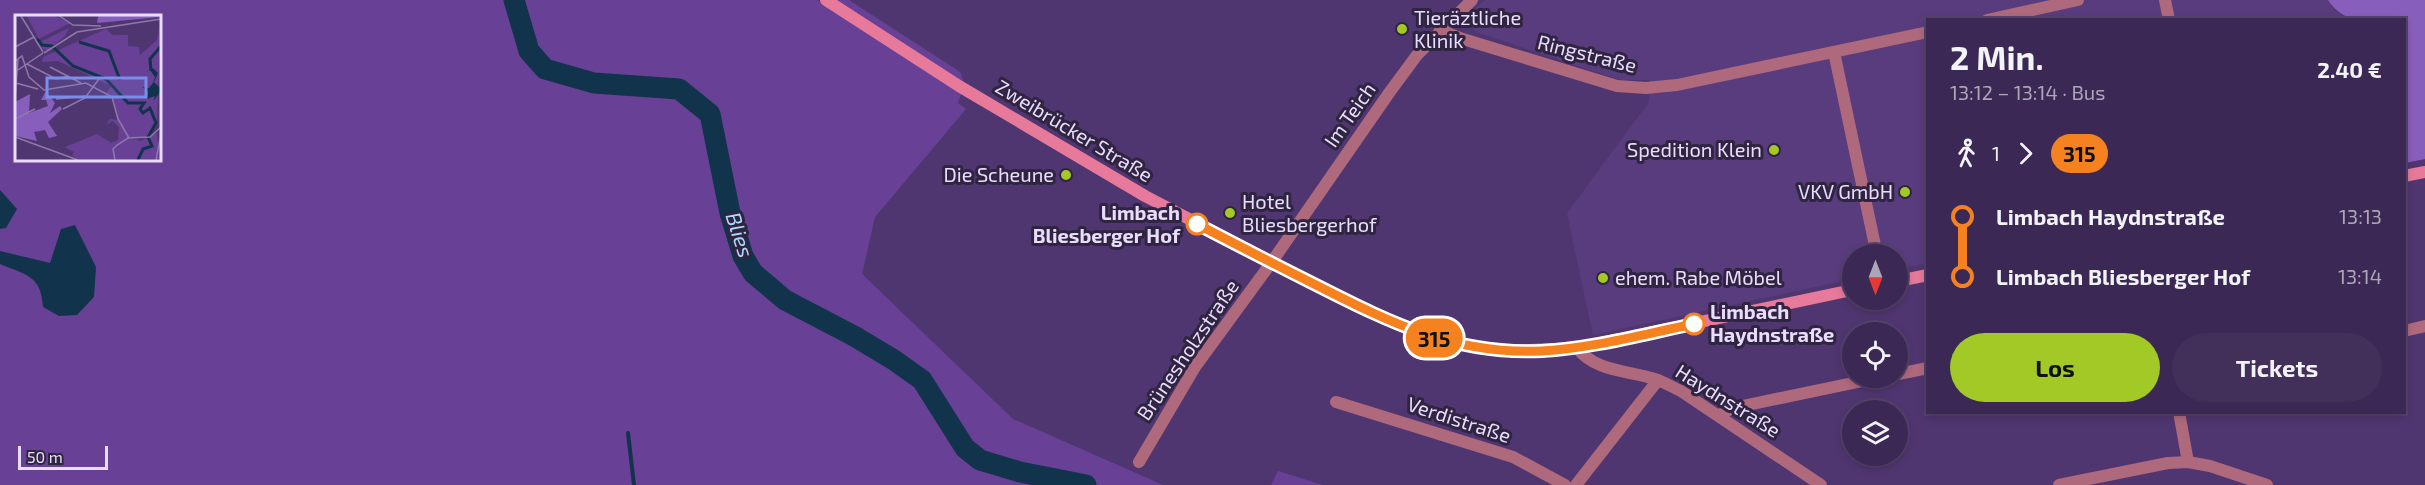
<!DOCTYPE html>
<html lang="de">
<head>
<meta charset="utf-8">
<style>
	:root { --surface:#3c2854; --page:#43305a; --text:#f1f3f6; --muted:#aca6b8; --line:#55446b; --accent:#a3c926 }
	body { margin:0; font-family:"Exo 2",sans-serif; background:var(--page); color:var(--text); height:100vh; display:flex; flex-direction:column; font-size:22px; white-space:nowrap }
	* { box-sizing:border-box; margin:0 }
	p { font-size:20px; color:var(--muted) }
	.icon { flex:none; width:33px; height:33px; fill:none; stroke:currentColor; stroke-width:2; stroke-linecap:round; stroke-linejoin:round }
	.map { position:relative; flex:1; overflow:hidden }
	.details { position:absolute; left:1926px; top:18px; width:480px; height:396px; display:flex; flex-direction:column; background:var(--surface); border-radius:0px; box-shadow:0 3px 9px #0003,0 0 0 2px var(--line) }
	.details>* { flex:none }
	.badge { padding:0 12px; border-radius:20px; font-size:21px; line-height:39px }
	.needle { width:39px; rotate:180deg }
	.fabs { position:absolute; left:1842px; top:244px; display:grid; gap:12px }
	.fabs a { display:grid; place-items:center; width:66px; height:66px; border-radius:50%; background:var(--surface); box-shadow:0 3px 9px #0003,0 0 0 2px var(--line); font-size:30px }
	.scale { position:absolute; left:18px; bottom:15px; width:90px; box-sizing:border-box; padding-left:6px; border:3px solid #eadcff; border-top:0; font-size:16px; line-height:21px; white-space:nowrap; color:#eadcff; -webkit-text-stroke:4px #302540; paint-order:stroke }
	.map>.badge { position:absolute; translate:-50% -50%; box-shadow:0 0 0 3px #fff }
	.legs { display:flex; align-items:center; gap:9px; height:66px; padding:0 24px; font-size:20px }
	.legs p { margin-inline-start:auto }
	.head { display:flex; align-items:center; justify-content:space-between; height:102px; padding:0 24px }
	h1 { font-size:33px; font-weight:700; line-height:45px }
	.cta { display:flex; gap:12px; margin-top:auto; padding:12px 24px }
	.cta a { flex:1; height:69px; border-radius:36px; background:var(--accent); color:#111; font-size:24px; font-weight:700; line-height:69px; text-align:center }
	.cta a+a { background:var(--page); color:var(--text) }
	ul { padding:0 24px; list-style:none }
	li { display:flex; align-items:center; gap:21px; height:60px; font-size:22px }
	li i { display:grid; place-items:center; width:9px; height:100%; margin:0 8px; background:currentColor }
	li i::after { content:''; width:15px; height:15px; margin:-8px; border:4px solid; border-radius:50%; background:var(--surface) }
	li p { margin-inline-start:auto }
	li:first-child i { background:linear-gradient(#0000 50%,currentColor 0) }
	li:last-child i { background:linear-gradient(currentColor 50%,#0000 0) }
	.map>svg:first-child { display:block }
	.built { fill:#593c7d }
	.green { fill:#684196; fill-rule:evenodd }
	.forest { fill:#885ebc }
	.water { fill:#11334b }
	.lines { fill:none; stroke-linecap:round; stroke-linejoin:round }
	.stream { stroke:#11334b; stroke-width:4 }
	.river { stroke:#11334b; stroke-width:21 }
	.street { stroke:#af697c; stroke-width:12 }
	.secondary { stroke:#e7799a; stroke-width:12 }
	.line-1-casing { stroke:#fff; stroke-width:14 }
	.line-1 { stroke:#f6821f; stroke-width:9 }
	.poi-dot { fill:#a3c926; stroke:#302540; stroke-width:2 }
	.stop-1-dot { fill:#fff; stroke:#f6821f; stroke-width:3 }
	.labels { text-anchor:middle; stroke-width:6; stroke-linejoin:round; paint-order:stroke }
	.poi-label { font-size:20px; fill:#eadcff; stroke:#302540; text-anchor:start }
	.street-label { font-size:20px; fill:#eadcff; stroke:#302540 }
	.stop-label { font-size:20px; font-weight:bold; fill:#eadcff; stroke:#302540; text-anchor:end }
	.water-label { font-size:21px; font-style:italic; fill:#acdaff; stroke:#302540 }
	.inset-river { fill:none; stroke:#11334b; stroke-width:3 }
	.inset-road { fill:none; stroke:#8e78a9; stroke-width:1.5 }
	.view { fill:#798eea; fill-opacity:0.15; stroke:#798eea; stroke-width:3 }
	.inset-edge { fill:none; stroke:#eadcff; stroke-width:3 }
</style>
</head>
<body>
<div class="map">
<svg width="2425" height="485" viewBox="0 0 2425 485">
	<rect width="100%" height="100%" fill="#503670"/>
	<path class="built" d="M1485,0H2328L2335,11L2349,19L1928,20L1927,263L1898,269V255H1852V279L1593,335L1567,213L1649,102L1650,80H1620L1476,32L1469,24L1470,13Z"/>
	<g class="green">
		<path d="M0,0H817L961,94L958,103L966,109L875,217L862,274L1013,419L1163,485H0ZM16,16H159V159H16Z"/>
		<path d="M836,0H849L960,72L964,83Z"/>
		<path d="M1278,471L1323,485H1271Z"/>
	</g>
	<path class="forest" d="M2328,0H2425V159L2405,163L2404,20C2375,20 2346,28 2328,0Z"/>
	<g class="water">
		<path d="M0,190L17,209L6,228L0,229Z"/>
		<path d="M75,225L96,267L94,297L77,315L59,316L43,307C41,275 26,275 0,264V251L50,263L61,229Z"/>
	</g>
	<g class="lines">
		<path class="stream" d="M628,433L634,485"/>
		<path class="river" d="M514,0L529,51L545,69L594,83L679,89L710,114L730,213L743,256L753,273L785,300L854,336L894,360L922,380L965,448L980,460L1020,472L1086,485"/>
		<g class="street">
			<path d="M2165,0L2169,20"/>
			<path d="M1987,20L2078,0"/>
			<path d="M1440,30L1463,39L1617,86L1646,88L1677,85L1928,32"/>
			<path d="M1834,52L1877,255"/>
			<path d="M2404,331L2425,326"/>
			<path d="M1577,348C1596,372 1627,370 1655,379C1664,382 1672,387 1681,391L1821,485"/>
			<path d="M1898,374L1928,368"/>
			<path d="M1336,402L1513,457L1565,485"/>
			<path d="M2179,412L2188,462"/>
			<path d="M1719,415L1733,408L1877,378"/>
			<path d="M1139,462L1195,367L1271,263L1389,93L1417,55L1472,0"/>
			<path d="M1576,485L1658,380"/>
			<path d="M2059,485L2168,463L2188,462L2210,466L2267,485"/>
		</g>
		<g class="secondary">
			<path d="M826,0L959,86L1145,196L1356,306L1432,338L1481,348L1510,351L1577,348L1852,290"/>
			<path d="M2404,176L2425,172"/>
			<path d="M1898,281L1928,275"/>
		</g>
	</g>
	<g class="lines">
		<defs>
			<path id="line-1" d="M1197,224C1237,245 1278,266 1318,286C1393,324 1456,355 1542,351C1594,348 1644,334 1694,324"/>
		</defs>
		<use href="#line-1" class="line-1-casing"/>
		<use href="#line-1" class="line-1"/>
	</g>
	<g class="poi-dot">
		<circle cx="1402" cy="29" r="6"/>
		<circle cx="1774" cy="150" r="6"/>
		<circle cx="1066" cy="175" r="6"/>
		<circle cx="1905" cy="192" r="6"/>
		<circle cx="1230" cy="213" r="6"/>
		<circle cx="1603" cy="278" r="6"/>
	</g>
	<g class="stop-1-dot">
		<circle cx="1197" cy="224" r="10"/>
		<circle cx="1694" cy="324" r="10"/>
	</g>
	<g class="labels">
		<g class="poi-label">
			<text x="1414" y="25">Tieräztliche<tspan x="1414" dy="23">Klinik</tspan></text>
			<text x="1762" y="157" text-anchor="end">Spedition Klein</text>
			<text x="1054" y="182" text-anchor="end">Die Scheune</text>
			<text x="1893" y="199" text-anchor="end">VKV GmbH</text>
			<text x="1242" y="209">Hotel<tspan x="1242" dy="23">Bliesbergerhof</tspan></text>
			<text x="1615" y="285">ehem. Rabe Möbel</text>
		</g>
		<g class="street-label">
			<text transform="translate(1587 54) rotate(14)" y="7">Ringstraße</text>
			<text transform="translate(1350 115) rotate(-55)" y="7">Im Teich</text>
			<text transform="translate(1074 131) rotate(31)" y="7">Zweibrücker Straße</text>
			<text transform="translate(1188 350) rotate(-56)" y="7">Brünesholzstraße</text>
			<text transform="translate(1728 401) rotate(32)" y="7">Haydnstraße</text>
			<text transform="translate(1459 420) rotate(18)" y="7">Verdistraße</text>
		</g>
		<g class="stop-label">
			<text x="1180" y="220">Limbach<tspan x="1180" dy="23">Bliesberger Hof</tspan></text>
			<text x="1710" y="319" text-anchor="start">Limbach<tspan x="1710" dy="23">Haydnstraße</tspan></text>
		</g>
		<g class="water-label">
			<text transform="translate(739 235) rotate(72)" y="7">Blies</text>
		</g>
	</g>
	<g transform="translate(15 15)">
		<rect width="146" height="146" fill="#503670"/>
		<path d="M11,0H38L55,8L24,24ZM145,12L142,109L131,122L115,123L126,126L142,118L145,144L124,145L122,140V145H65L57,141L59,137L50,132L82,119L96,128L103,125L104,112L98,106L91,110L95,104L102,105L99,86L91,78L96,71L43,46L27,47L28,42L91,14L98,20H113V31L124,32L125,40L142,25ZM54,13L50,21L33,35H29L23,28Z" fill="#684196"/>
		<path d="M92,0H145V2L82,8L83,1ZM31,76L40,88L35,98L45,91L47,94L33,107L42,121L34,123L30,115L19,117L22,126L0,121V87L15,79L14,98L33,91L31,85H26Z" fill="#885ebc"/>
		<path d="M138,53L143,58L139,67L146,74L143,80L138,86L140,81L132,84L133,77L127,72L134,73L138,68L140,62L135,55Z" fill="#11334b"/>
		<path class="inset-river" d="M22,24L27,30L37,31L58,51L91,64L113,88H129L125,94L128,98L135,93L141,108L133,122L137,131L128,134L123,145M64,27L94,36L105,65M136,56L135,44L146,31"/>
		<path class="inset-road" d="M43,0L58,10L86,11M6,1L28,37M0,32L19,22M29,38L62,17L146,4M0,46L7,41L14,62L29,75L71,68L97,82L103,104L114,123M12,49L41,64L54,61M35,52L66,68M0,57L28,38M1,68L23,74M0,84L3,44M41,84L72,81M48,94L70,83L84,64M0,104L20,94M0,122L63,145M100,145L98,134L102,130L113,123L135,122L146,112M141,145L146,120"/>
		<path class="view" d="M32,63H131V82H32Z"/>
		<rect width="146" height="146" class="inset-edge"/>
	</g>
</svg>
<div class="fabs">
<a><svg class="needle" viewBox="-14 -14 28 28"><path d="M0-13l5 13h-10z" fill="#e53935"/><path d="M0 13l5-13h-10z" fill="#aca6b8"/></svg></a>
<a><svg class="icon" aria-label="locate" viewBox="0 0 24 24"><circle cx="12" cy="12" r="6"/><path d="M12 2v4M12 18v4M2 12h4M18 12h4"/></svg></a>
<a><svg class="icon" aria-label="layers" viewBox="0 0 24 24"><path d="M12 4l9 5-9 5-9-5zM3 14l9 5 9-5"/></svg></a>
</div>
<div class="scale">50 m</div>
<b class="badge" style="left:1434px;top:338px;background:#f6821f;color:#111">315</b>
<section class="details">
<div class="head"><div><h1>2 Min.</h1><p>13:12 – 13:14 · Bus</p></div><b>2.40 €</b></div>
<div class="legs"><svg class="icon" aria-label="walk" viewBox="0 0 24 24"><circle cx="13" cy="4" r="2"/><path d="M13 8l-2 6 4 7M11 14l-3 7M7 12l3-4h3l4 4"/></svg>1<svg class="icon" aria-label="forward" viewBox="0 0 24 24"><path d="M9 5l7 7-7 7"/></svg><b class="badge" style="background:#f6821f;color:#111">315</b></div>
<ul>
<li><i style="color:#f6821f"></i><b>Limbach Haydnstraße</b><p>13:13</p></li>
<li><i style="color:#f6821f"></i><b>Limbach Bliesberger Hof</b><p>13:14</p></li>
</ul>
<div class="cta"><a>Los</a><a>Tickets</a></div>
</section>
</div>
</body>
</html>
